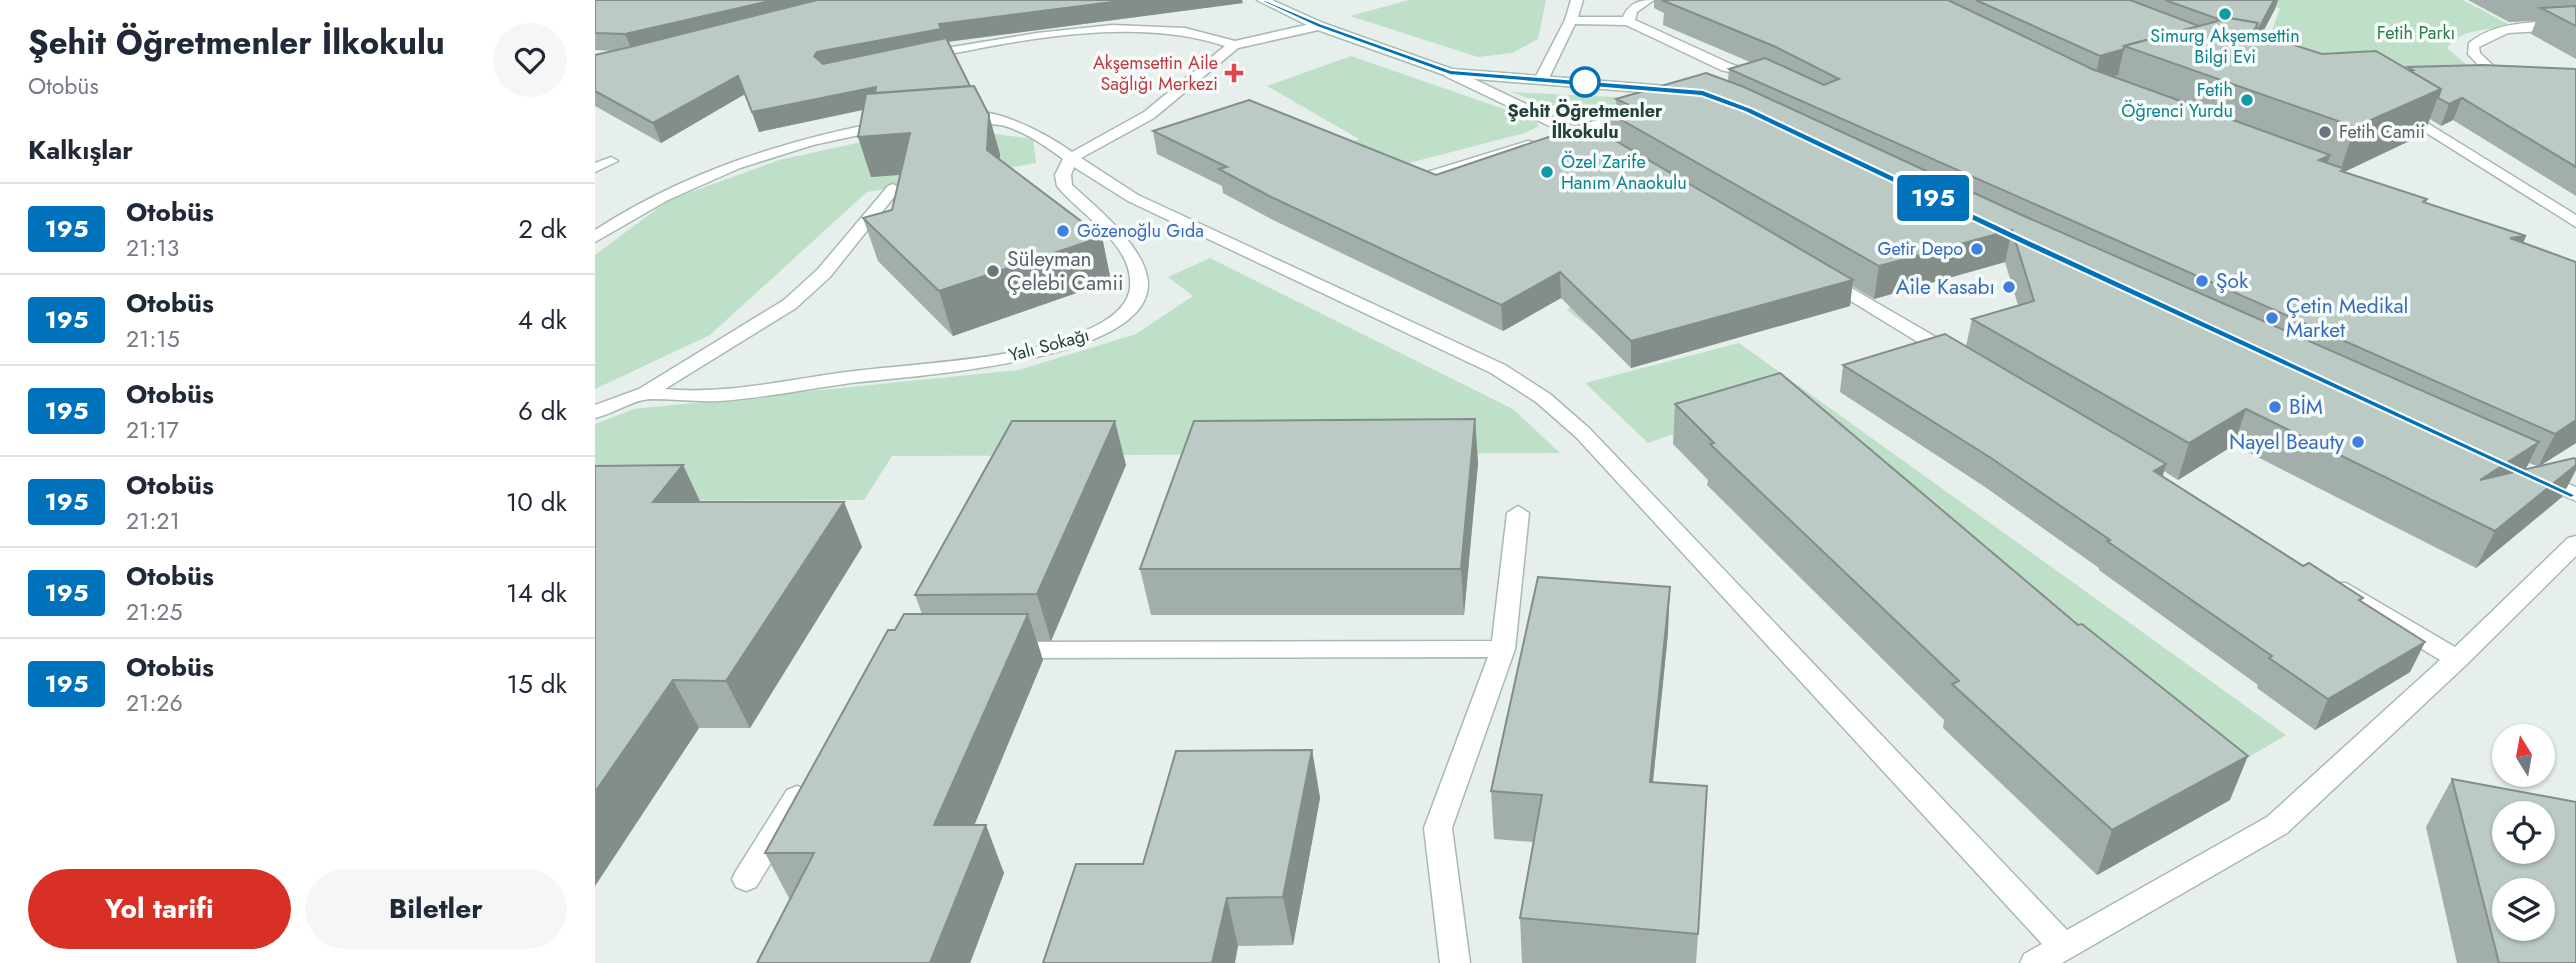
<!DOCTYPE html>
<html lang="tr">
<head>
<meta charset="utf-8">
<style>
	:root { --surface:#fff; --page:#f6f6f7; --text:#1f2937; --muted:#747a83; --line:#e0e1e3; --accent:#d93025 }
	body { margin:0; font-family:Jost,sans-serif; background:var(--page); color:var(--text); height:100vh; display:flex; flex-direction:column; font-size:26px; white-space:nowrap }
	* { box-sizing:border-box; margin:0 }
	p { font-size:23px; color:var(--muted) }
	.icon { flex:none; width:38px; height:38px; fill:none; stroke:currentColor; stroke-width:2; stroke-linecap:round; stroke-linejoin:round }
	.map { position:relative; flex:1; overflow:hidden }
	.side { display:flex; flex-direction:column; background:var(--surface); width:595px }
	.side>* { flex:none }
	.badge { padding:0 14px; border-radius:5px; font-size:24px; line-height:46px }
	.needle { width:46px; rotate:349deg }
	.controls { position:absolute; left:1897px; top:724px; display:grid; gap:14px }
	.controls a { display:grid; place-items:center; width:63px; height:63px; border-radius:50%; background:var(--surface); box-shadow:0 2px 5px #0004; font-size:35px }
	.map>.badge { position:absolute; translate:-50% -50%; box-shadow:0 0 0 4px #fff }
	h2 { padding:0 28px; font-size:26px; line-height:63px }
	.round { display:grid; place-items:center; flex:none; width:74px; height:74px; border-radius:37px; background:var(--page) }
	.headline { display:flex; align-items:center; justify-content:space-between; height:119px; padding:0 28px }
	h1 { font-size:33px; font-weight:700; line-height:52px }
	.button { display:flex; gap:14px; margin-top:auto; padding:14px 28px }
	.button a { flex:1; height:80px; border-radius:42px; background:var(--accent); color:#fff; font-size:28px; font-weight:700; line-height:80px; text-align:center }
	.button a+a { background:var(--page); color:var(--text) }
	ul { padding:0; list-style:none }
	li { display:flex; align-items:center; gap:21px; height:91px; padding:0 28px; border-top:2px solid var(--line) }
	li div { flex:1 }
	li b { display:block; font-size:26px }
	li em { font-style:normal }
	li .badge { min-width:77px; font-weight:700; text-align:center }
	main { display:flex; flex:1; min-height:0 }
	.map>svg:first-child { display:block }
	.green { fill:#bfe0c8 }
	.lines { fill:none; stroke-linecap:round; stroke-linejoin:round }
	.lane-casing { stroke:#a8b8b2; stroke-width:3 }
	.street-casing { stroke:#a8b8b2; stroke-width:3 }
	.secondary-casing { stroke:#a4bbb3; stroke-width:3 }
	.lane { fill:#fff; fill-rule:evenodd }
	.street { fill:#fff; fill-rule:evenodd }
	.secondary { fill:#fff; fill-rule:evenodd }
	.wall { fill:#a1aea9; fill-rule:evenodd }
	.shaded-wall { fill:#838d89 }
	.building { fill:#bbcac4; stroke:#838d89; stroke-width:2; fill-rule:evenodd }
	.line { fill:#0072bc; stroke:#fff; stroke-width:2 }
	.culture-dot { fill:#0f9aa8; stroke:#f7fbf9; stroke-width:2.5 }
	.health-dot { fill:#e0444e; stroke:#f7fbf9; stroke-width:2.5 }
	.stop-dot { fill:#fff; stroke:#0072bc; stroke-width:3.5 }
	.worship-dot { fill:#6b7280; stroke:#f7fbf9; stroke-width:2.5 }
	.shop-dot { fill:#3f7fe0; stroke:#f7fbf9; stroke-width:2.5 }
	.labels { text-anchor:middle; stroke-width:7; stroke-linejoin:round; paint-order:stroke }
	.far-park-label { font-size:18px; fill:#2d7a4b; stroke:#f7fbf9 }
	.far-culture-label { font-size:18px; fill:#0d838f; stroke:#f7fbf9 }
	.far-health-label { font-size:18px; fill:#be3a42; stroke:#f7fbf9; text-anchor:end }
	.far-stop-label { font-size:18px; font-weight:bold; fill:#24423a; stroke:#f7fbf9 }
	.far-worship-label { font-size:18px; fill:#5b616d; stroke:#f7fbf9; text-anchor:start }
	.far-shop-label { font-size:18px; fill:#366cbe; stroke:#f7fbf9; text-anchor:start }
	.far-street-label { font-size:18px; fill:#24423a; stroke:#f7fbf9 }
	.worship-label { font-size:21px; fill:#5b616d; stroke:#f7fbf9; text-anchor:start }
	.shop-label { font-size:21px; fill:#366cbe; stroke:#f7fbf9; text-anchor:start }
</style>
</head>
<body>
<main>
<section class="side">
<div class="headline"><div><h1>Şehit Öğretmenler İlkokulu</h1><p>Otobüs</p></div><a class="round"><svg class="icon" aria-label="heart" viewBox="0 0 24 24"><path d="M12 20l-8-8c-3-5 5-10 8-4 3-6 11-1 8 4z"/></svg></a></div>
<h2>Kalkışlar</h2>
<ul>
<li><span class="badge" style="background:#0072bc;color:#fff">195</span><div><b>Otobüs</b><p>21:13</p></div><em>2 dk</em></li>
<li><span class="badge" style="background:#0072bc;color:#fff">195</span><div><b>Otobüs</b><p>21:15</p></div><em>4 dk</em></li>
<li><span class="badge" style="background:#0072bc;color:#fff">195</span><div><b>Otobüs</b><p>21:17</p></div><em>6 dk</em></li>
<li><span class="badge" style="background:#0072bc;color:#fff">195</span><div><b>Otobüs</b><p>21:21</p></div><em>10 dk</em></li>
<li><span class="badge" style="background:#0072bc;color:#fff">195</span><div><b>Otobüs</b><p>21:25</p></div><em>14 dk</em></li>
<li><span class="badge" style="background:#0072bc;color:#fff">195</span><div><b>Otobüs</b><p>21:26</p></div><em>15 dk</em></li>
</ul>
<div class="button"><a>Yol tarifi</a><a>Biletler</a></div>
</section>
<div class="map">
<svg width="1981" height="963" viewBox="0 0 1981 963">
	<rect width="100%" height="100%" fill="#e6efeb"/>
	<g class="green">
		<path d="M814,0H951L943,39L917,53L883,57L755,16Z"/>
		<path d="M1629,0H1868L1913,24C1888,34 1871,25 1852,48L1873,66C1824,78 1721,58 1669,52L1685,8Z"/>
		<path d="M756,56L940,120L944,126L930,133L810,164L844,187L894,174L989,227L952,237L992,267L1003,265L1077,317L1008,338L972,310L998,288L938,258L828,192L790,203L706,164L764,139L672,86Z"/>
		<path d="M916,92L1040,98L1042,103L984,117Z"/>
		<path d="M340,126L438,139L441,163L272,192L115,335L0,389V255L74,200L184,160Z"/>
		<path d="M615,258L918,409L965,453L297,456L269,500L0,501V424L39,409L424,370L541,334L598,296L573,277Z"/>
		<path d="M1144,343L1691,735L1642,764L1182,398L1053,443L990,383Z"/>
	</g>
	<g class="lines">
		<defs>
			<g id="lane">
				<path d="M16,157L23,161L0,172V163Z"/>
				<path d="M923,506L934,513L920,649L857,828L875,963H845L829,828L893,657L418,658L409,656L406,650L409,644L418,642L897,641L912,513Z"/>
				<path d="M202,786L212,790L216,797L212,804L161,887L151,891L141,887L137,879L141,871L192,790Z"/>
			</g>
			<g id="street">
				<path d="M976,0H988L983,17H1028C1034,3 1044,0 1059,0L1042,12L1040,20L1136,64L1169,75L1162,79L1126,70L1031,25L980,24L954,78L942,81L940,78L970,20Z"/>
				<path d="M1981,21V29L1913,33L1884,47L1885,53L1909,76V82H1899L1873,54L1874,43C1904,19 1944,23 1981,21Z"/>
				<path d="M724,22L728,23V29L643,48L559,118L486,158L543,195L910,365L955,394L995,429L1472,930L1672,817L1845,660L1735,593L1731,588L1735,583H1751L1860,647L1973,538L1981,536V556L1871,665L1692,833L1467,963H1425L1429,954L1447,944L981,437L941,402L896,373L533,201L479,167L476,175L477,185C502,208 552,248 553,284C553,363 313,376 256,383C212,389 168,398 124,401C101,402 78,399 55,399C37,400 18,414 0,418V405L44,389L189,300L223,269L293,186L298,184L306,189L303,192L235,277L201,308L70,389C130,395 191,380 251,372C327,362 439,361 506,323C519,316 534,303 535,287C539,244 485,215 462,186L460,175L468,159C450,146 432,133 410,126C396,122 372,127 362,118C387,97 455,136 477,152L549,112L630,46C539,16 423,40 331,59L327,58V52L442,33L517,25L590,28L640,41Z"/>
				<path d="M850,70H860L979,127L1037,110L1044,114L991,133L1008,143L1001,147L969,136L967,132L850,76Z"/>
				<path d="M1808,108L1981,215V227L1803,115L1801,112Z"/>
				<path d="M291,121L296,122V128L218,145L145,168L73,200L0,242V230C90,172 187,141 291,121Z"/>
				<path d="M933,141L938,142V148L834,179L826,174Z"/>
				<path d="M1234,275L1363,350L1365,354L1356,360L1349,358L1228,284L1225,280Z"/>
			</g>
			<g id="secondary">
				<path d="M662,0H677L728,23L857,69L1084,87L1091,91L1084,95L855,77L720,29Z"/>
				<path d="M1945,472L1981,487V501L1938,482L1935,478Z"/>
			</g>
		</defs>
		<use href="#lane" class="lane-casing"/>
		<use href="#street" class="street-casing"/>
		<use href="#secondary" class="secondary-casing"/>
		<use href="#lane" class="lane"/>
		<use href="#street" class="street"/>
		<use href="#secondary" class="secondary"/>
	</g>
	<g class="wall">
		<path d="M0,0L648,3L353,42L405,154L404,159L507,237L516,281L358,336L283,261L268,218L297,210L305,175L276,177L268,110L164,132L150,94L66,143L0,106V55L17,51L0,50V51Z"/>
		<path d="M1059,0H1683L1680,9L1666,35L1727,54L1813,69V67L1981,69V196L1858,120L1846,126L1835,119L1829,134L1749,172L1832,199L1831,203L1931,236L1928,243L1981,443L1946,465L1967,497L1881,568L1639,445L1583,480L1569,471L1568,476L1830,642L1815,672L1720,730L1662,688L1663,685L1504,570V568L1390,487L1245,392L1248,365L1371,346L1377,319L1423,305L1410,262L1279,299L1257,286L1255,306L1036,368L966,298L908,331L678,220L628,193L627,186L562,154L558,131L841,175L1011,135V111L1021,108V99L1133,81L1134,69L1155,62L1068,25L1069,13L1059,8ZM1934,463L1942,466L1930,469Z"/>
		<path d="M1873,0H1981V59L1936,34L1941,21L1914,22Z"/>
		<path d="M1080,404L1635,800L1502,875L1348,728L1349,720L1112,485L1113,480L1078,444Z"/>
		<path d="M880,419L883,463L869,615H556L545,569Z"/>
		<path d="M88,465L105,502H249L267,547L155,728H104L0,886Z"/>
		<path d="M531,465L456,641H442L448,660L379,825L409,873L375,963H162L195,900L170,853L327,614L320,595Z"/>
		<path d="M1073,633L1058,782L1103,934L1101,963H927L925,918L938,842L899,839L896,791Z"/>
		<path d="M717,750L725,798L698,945L643,946L548,864Z"/>
		<path d="M1857,779L1981,963H1862L1831,827Z"/>
	</g>
	<g class="shaded-wall">
		<path d="M179,0H258L38,52L30,34Z"/>
		<path d="M533,0H647L648,3L350,42L228,70L219,56L222,52L344,24Z"/>
		<path d="M1679,0H1683L1680,9L1657,53L1664,28Z"/>
		<path d="M1529,49L1523,75L1499,81L1505,56Z"/>
		<path d="M143,76L150,94L66,143L58,123Z"/>
		<path d="M281,87V107L164,132L157,112Z"/>
		<path d="M1846,89L1829,134L1749,172L1741,197L1744,174L1760,127Z"/>
		<path d="M1867,98L1858,120L1846,126L1854,104Z"/>
		<path d="M394,115L405,154L403,190L392,150Z"/>
		<path d="M315,133L327,173L276,177L263,137Z"/>
		<path d="M1735,155L1726,183L1724,160Z"/>
		<path d="M1417,230L1410,262L1279,299L1284,266Z"/>
		<path d="M1931,236L1918,266L1915,238Z"/>
		<path d="M507,237L516,281L358,336L344,291Z"/>
		<path d="M965,272L966,298L908,331L906,305Z"/>
		<path d="M1258,280L1255,306L1036,368V341Z"/>
		<path d="M1651,409L1639,445L1583,480L1594,443Z"/>
		<path d="M880,419L883,463L869,615L866,569Z"/>
		<path d="M1981,420V443L1943,467L1960,434Z"/>
		<path d="M520,421L531,465L456,641L442,594Z"/>
		<path d="M1944,442L1926,479L1868,516L1885,480Z"/>
		<path d="M1571,464L1563,492L1559,471Z"/>
		<path d="M88,465L109,510L58,502Z"/>
		<path d="M1981,465V470L1967,497L1881,568L1900,531Z"/>
		<path d="M249,502L267,547L155,728L131,681Z"/>
		<path d="M1075,587L1073,633L1053,830L1055,782Z"/>
		<path d="M433,614L448,660L359,874L339,825Z"/>
		<path d="M1830,642L1815,672L1720,730L1733,699Z"/>
		<path d="M78,680L104,728L0,886V792Z"/>
		<path d="M717,750L725,798L698,945L688,897Z"/>
		<path d="M1653,756L1635,800L1502,875L1517,830Z"/>
		<path d="M391,825L409,873L375,963H335Z"/>
		<path d="M632,898L643,946L640,963H617Z"/>
	</g>
	<g class="building">
		<path d="M0,0H179L30,34L0,33Z"/>
		<path d="M222,0H533L344,24L346,29L222,52L219,56L228,64L351,38L375,86L280,93L281,87L157,112L143,76L58,123L0,91V55L35,47Z"/>
		<path d="M1074,0H1353L1497,69L1735,155L1724,160L1750,169L1746,171L1832,199L1828,202L1931,236L1915,238L1981,262V420L1960,434L1134,69L1170,58L1229,85L1244,79L1181,47L1069,1Z"/>
		<path d="M1381,0H1535L1604,26L1529,46V49L1505,56Z"/>
		<path d="M1570,0H1679L1664,28H1661L1663,23L1634,18L1626,20Z"/>
		<path d="M1981,6V26L1946,8Z"/>
		<path d="M1634,18L1663,23L1658,32L1727,54L1781,51L1846,89L1760,127L1529,46Z"/>
		<path d="M1888,65L1981,69V167L1867,98L1854,104L1843,98L1846,89L1814,70H1818L1813,67Z"/>
		<path d="M1111,73L1149,87L1429,216L1944,442L1885,480L1979,458L1981,459V465L1900,531L1651,409L1594,443L1377,319L1439,301L1417,230L1284,266L1011,111L1032,104L1021,99Z"/>
		<path d="M379,86L394,115L392,150L507,237L344,291L268,218L297,210L315,133L263,137L271,94Z"/>
		<path d="M654,100L841,175L992,124L1258,280L1036,341L965,272L906,305L674,196L624,169L632,167L558,131Z"/>
		<path d="M1350,334L1571,464L1559,471L1708,566L1714,563L1768,598L1764,600L1830,642L1733,699L1674,658L1677,656L1512,541L1515,540L1396,458L1248,365Z"/>
		<path d="M1185,373L1483,625L1487,624L1653,756L1517,830L1357,684L1364,681L1115,444L1119,443L1080,404Z"/>
		<path d="M880,419L866,569H545L599,421Z"/>
		<path d="M417,421H520L442,594L320,595Z"/>
		<path d="M88,465L58,502H249L131,681L78,680L0,792V466Z"/>
		<path d="M943,577L1075,587L1055,782L1112,786L1103,934L925,918L947,795L896,791Z"/>
		<path d="M309,614H433L339,825H391L335,963H162L219,853H170L293,630H300Z"/>
		<path d="M717,750L688,897L632,898L617,963H448L481,864H548L581,751Z"/>
		<path d="M1857,779L1981,802V963H1904ZM1909,814H1948V852H1909ZM1909,891H1948V929H1909Z"/>
	</g>
	<path class="line" d="M664,0H670L727,24L856,70L1108,90L1156,108L1434,240L1981,495L1976,498L1426,244L1150,112L1106,96L855,75L722,27Z"/>
	<g class="culture-dot">
		<circle cx="1630" cy="14" r="7"/>
		<circle cx="1652" cy="100" r="7"/>
		<circle cx="952" cy="172" r="7"/>
	</g>
	<path class="health-dot" d="M635.5 62.5h7v7h7v7h-7v7h-7v-7h-7v-7h7z"/>
	<circle class="stop-dot" cx="990" cy="82" r="14"/>
	<g class="worship-dot">
		<circle cx="1730" cy="132" r="7"/>
		<circle cx="398" cy="271" r="7"/>
	</g>
	<g class="shop-dot">
		<circle cx="468" cy="231" r="7"/>
		<circle cx="1382" cy="249" r="7"/>
		<circle cx="1607" cy="281" r="7"/>
		<circle cx="1414" cy="287" r="7"/>
		<circle cx="1677" cy="318" r="7"/>
		<circle cx="1680" cy="407" r="7"/>
		<circle cx="1763" cy="442" r="7"/>
	</g>
	<g class="labels">
		<g class="far-park-label">
			<text x="1821" y="39">Fetih Parkı</text>
		</g>
		<g class="far-culture-label">
			<text x="1630" y="42">Simurg Akşemsettin<tspan x="1630" dy="21">Bilgi Evi</tspan></text>
			<text x="1638" y="96" text-anchor="end">Fetih<tspan x="1638" dy="21">Öğrenci Yurdu</tspan></text>
			<text x="966" y="168" text-anchor="start">Özel Zarife<tspan x="966" dy="21">Hanım Anaokulu</tspan></text>
		</g>
		<g class="far-health-label">
			<text x="623" y="69">Akşemsettin Aile<tspan x="623" dy="21">Sağlığı Merkezi</tspan></text>
		</g>
		<g class="far-stop-label">
			<text x="990" y="117">Şehit Öğretmenler<tspan x="990" dy="21">İlkokulu</tspan></text>
		</g>
		<g class="far-worship-label">
			<text x="1744" y="138">Fetih Camii</text>
		</g>
		<g class="far-shop-label">
			<text x="482" y="237">Gözenoğlu Gıda</text>
			<text x="1368" y="255" text-anchor="end">Getir Depo</text>
		</g>
		<g class="far-street-label">
			<text transform="translate(454 345) rotate(-15)" y="6">Yalı Sokağı</text>
		</g>
		<g class="worship-label">
			<text x="412" y="266">Süleyman<tspan x="412" dy="24">Çelebi Camii</tspan></text>
		</g>
		<g class="shop-label">
			<text x="1621" y="288">Şok</text>
			<text x="1400" y="294" text-anchor="end">Aile Kasabı</text>
			<text x="1691" y="313">Çetin Medikal<tspan x="1691" dy="24">Market</tspan></text>
			<text x="1694" y="414">BİM</text>
			<text x="1749" y="449" text-anchor="end">Nayel Beauty</text>
		</g>
	</g>
</svg>
<div class="controls">
<a><svg class="needle" viewBox="-14 -14 28 28"><path d="M0-13l5 13h-10z" fill="#e53935"/><path d="M0 13l5-13h-10z" fill="#747a83"/></svg></a>
<a><svg class="icon" aria-label="locate" viewBox="0 0 24 24"><circle cx="12" cy="12" r="6"/><path d="M12 2v4M12 18v4M2 12h4M18 12h4"/></svg></a>
<a><svg class="icon" aria-label="layers" viewBox="0 0 24 24"><path d="M12 4l9 5-9 5-9-5zM3 14l9 5 9-5"/></svg></a>
</div>
<b class="badge" style="left:1338px;top:198px;background:#0072bc;color:#fff">195</b>
</div>
</main>
</body>
</html>
